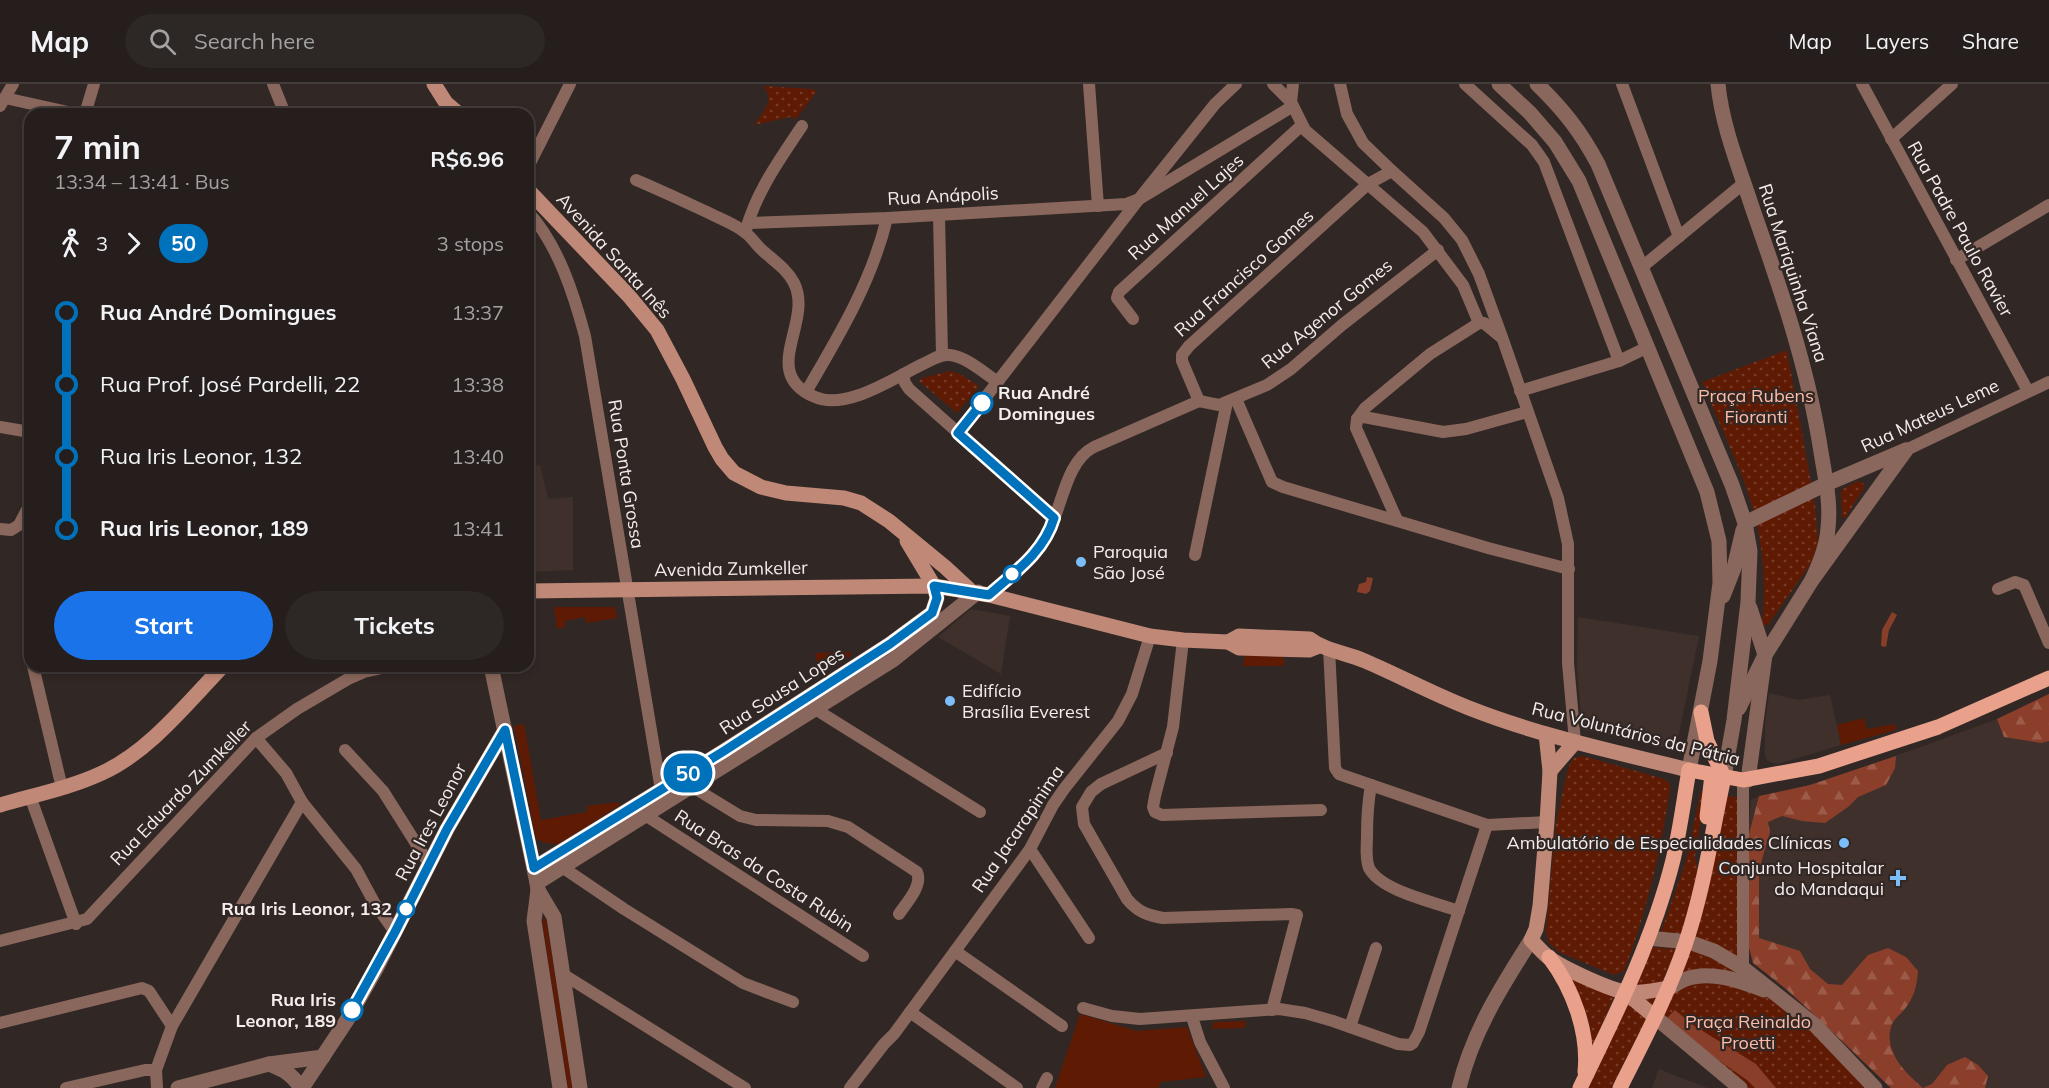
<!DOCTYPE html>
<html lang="en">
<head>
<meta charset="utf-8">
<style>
	:root { --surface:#251e1c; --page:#2d2725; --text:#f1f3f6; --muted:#a3a2a3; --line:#423c3b; --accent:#1a73e8 }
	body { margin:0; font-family:Mulish,sans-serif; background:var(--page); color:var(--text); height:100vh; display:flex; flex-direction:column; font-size:22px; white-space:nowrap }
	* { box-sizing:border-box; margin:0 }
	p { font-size:20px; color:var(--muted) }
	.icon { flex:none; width:33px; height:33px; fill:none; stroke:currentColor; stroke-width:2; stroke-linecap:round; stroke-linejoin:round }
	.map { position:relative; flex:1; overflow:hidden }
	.side { position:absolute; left:24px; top:24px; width:510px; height:564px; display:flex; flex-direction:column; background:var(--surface); border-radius:18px; box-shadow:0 3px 9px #0003,0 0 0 2px var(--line) }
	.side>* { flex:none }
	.badge { padding:0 12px; border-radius:20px; font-size:21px; line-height:39px }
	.map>.badge { position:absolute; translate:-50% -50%; box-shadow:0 0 0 3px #fff }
	.legs { display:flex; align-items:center; gap:9px; height:66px; padding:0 30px; font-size:20px }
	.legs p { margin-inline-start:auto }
	.summary { display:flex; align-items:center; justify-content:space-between; height:102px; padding:0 30px }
	h1 { font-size:33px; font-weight:700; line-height:45px }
	.button { display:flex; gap:12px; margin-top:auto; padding:12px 30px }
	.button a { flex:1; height:69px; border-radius:36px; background:var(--accent); color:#fff; font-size:24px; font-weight:700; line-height:69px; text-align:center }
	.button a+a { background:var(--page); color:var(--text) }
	ul { padding:0 30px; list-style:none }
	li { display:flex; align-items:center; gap:21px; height:72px; font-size:22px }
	li i { display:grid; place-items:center; width:9px; height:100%; margin:0 8px; background:currentColor }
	li i::after { content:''; width:15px; height:15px; margin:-8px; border:4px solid; border-radius:50%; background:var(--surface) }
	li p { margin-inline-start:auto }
	li:first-child i { background:linear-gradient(#0000 50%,currentColor 0) }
	li:last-child i { background:linear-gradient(currentColor 50%,#0000 0) }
	header { display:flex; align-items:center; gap:36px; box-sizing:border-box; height:84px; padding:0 30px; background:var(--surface); border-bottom:2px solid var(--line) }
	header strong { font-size:28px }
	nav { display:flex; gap:33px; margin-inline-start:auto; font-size:21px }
	.search { width:420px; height:54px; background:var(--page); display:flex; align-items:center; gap:15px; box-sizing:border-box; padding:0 21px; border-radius:33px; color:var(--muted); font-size:22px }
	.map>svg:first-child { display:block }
	.built { fill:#40302b }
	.green { fill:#5f1a04 }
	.forest { fill:url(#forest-firs) }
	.park { fill:url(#park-dots) }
	.water { fill:#893e29 }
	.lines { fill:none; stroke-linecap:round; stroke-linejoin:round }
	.minor { stroke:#8a675c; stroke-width:12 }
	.tertiary { stroke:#8a675c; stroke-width:15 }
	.secondary { stroke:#c08877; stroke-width:15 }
	.primary { stroke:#eaa18c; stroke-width:15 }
	.line-1-casing { stroke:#fff; stroke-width:14 }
	.line-1 { stroke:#0072bc; stroke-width:9 }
	.stop-1-dot { fill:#fff; stroke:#0072bc; stroke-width:3 }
	.poi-dot { fill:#7cbef9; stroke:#312825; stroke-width:2 }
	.labels { text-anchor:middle; stroke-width:4.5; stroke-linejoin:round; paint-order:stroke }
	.street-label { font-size:18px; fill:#f4edec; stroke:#312825 }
	.stop-label { font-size:18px; font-weight:bold; fill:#f4edec; stroke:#312825; text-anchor:end }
	.park-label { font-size:18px; fill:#febba7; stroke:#312825 }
	.poi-label { font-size:18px; fill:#f4edec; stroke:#312825; text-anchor:start }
</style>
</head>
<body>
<header>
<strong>Map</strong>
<div class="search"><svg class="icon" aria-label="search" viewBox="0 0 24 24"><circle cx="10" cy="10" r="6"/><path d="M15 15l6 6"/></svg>Search here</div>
<nav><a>Map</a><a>Layers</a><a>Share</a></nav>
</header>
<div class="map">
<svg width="2049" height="1004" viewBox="0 0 2049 1004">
	<defs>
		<pattern id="forest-firs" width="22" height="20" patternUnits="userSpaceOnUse" patternTransform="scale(1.5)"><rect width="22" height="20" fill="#8b3f2a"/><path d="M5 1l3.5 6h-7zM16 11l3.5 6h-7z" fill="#9c5b49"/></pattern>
		<pattern id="park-dots" width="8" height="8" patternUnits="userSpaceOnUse" patternTransform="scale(1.5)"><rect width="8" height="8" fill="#5f1a04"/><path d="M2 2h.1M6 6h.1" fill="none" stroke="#773c29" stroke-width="1.8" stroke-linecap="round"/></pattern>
	</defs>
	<rect width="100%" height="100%" fill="#312825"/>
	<g class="built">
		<path d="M540,381L548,415L573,413V486L528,488V383Z"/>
		<path d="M971,525L1010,532L1001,590L938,553Z"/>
		<path d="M1578,533L1699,552L1677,659L1672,665L1584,646L1582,643L1577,584Z"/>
		<path d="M1769,609L1798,616L1830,611L1841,661L1778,680L1767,677L1765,670V639Z"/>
		<path d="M2049,610V1004H1891L1821,937L1786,905L1753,879L1748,754L1751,715L1810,701L1918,664L1997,635Z"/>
		<path d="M1659,985L1674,991L1708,1004H1652Z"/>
	</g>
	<g class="green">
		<path d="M554,523H615L617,534L586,539L585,533L565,537V543L557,545Z"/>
		<path d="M851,568L850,573L817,579L815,569Z"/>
		<path d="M1245,571L1284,573V582H1243Z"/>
		<path d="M1864,634L1867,645L1895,640L1896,646L1841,661L1837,641Z"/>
		<path d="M524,640L541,736L587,728V722L619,718L620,721L558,760L546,759L536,755L514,642Z"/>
		<path d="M546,835L573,1004H568L542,836Z"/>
		<path d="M1080,930L1137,947L1187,943L1206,993L1161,998L1158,1004H1055Z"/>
		<path d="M1246,937L1245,944L1212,945L1214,938Z"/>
	</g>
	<g class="forest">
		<path d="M2049,610V657L2041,659L2004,653L1997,635Z"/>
		<path d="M1896,672L1895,684L1886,701L1858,713L1848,723L1825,739L1802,737L1782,732L1768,738L1770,748L1759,786V854L1800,867L1810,885L1828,900L1842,901L1868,871L1888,864L1906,873L1918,887C1917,902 1914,914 1904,926C1901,930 1894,935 1892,940C1882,966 1905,989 1923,1004H1891L1821,937L1786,905L1753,879L1748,860V754L1759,712L1810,701Z"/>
		<path d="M1965,973L1978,981L1988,992L1985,1004H1923L1932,1000L1947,981Z"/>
	</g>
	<g class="park">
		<path d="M763,2L811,5L817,7L796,35L790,33L754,41C763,28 776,16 763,2Z"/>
		<path d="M1787,266L1815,421L1818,458L1811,479L1768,541H1763L1762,537C1767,503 1762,451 1751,418C1738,377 1718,338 1702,298Z"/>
		<path d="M950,287L960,290L979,302L957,329L919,297L922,294Z"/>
		<path d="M1858,397L1864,400V404L1845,434H1842L1841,406Z"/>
		<path d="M1583,672L1664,695L1669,699L1670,704C1661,767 1647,827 1624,887L1614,891L1559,868L1548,858L1546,845L1556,740L1568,684L1574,674Z"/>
		<path d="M1701,707L1705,708L1695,773L1699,794L1682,850L1661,848L1685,780Z"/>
		<path d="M1722,711L1741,714L1744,884L1875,1004H1740L1655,933L1669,904Z"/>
		<path d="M1651,863L1676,865L1649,929L1611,1004H1588Z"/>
		<path d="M1565,889L1615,910L1593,961C1589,955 1591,949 1590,942C1586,923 1574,905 1565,889Z"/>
	</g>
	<g class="water">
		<path d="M1367,493L1373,494L1370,507L1366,510L1357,508L1359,500L1366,498Z"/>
		<path d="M1892,528L1897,531L1889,546L1886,563L1881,562L1882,546Z"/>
		<path d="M1675,926L1693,941L1756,980L1776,1004H1755L1747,996L1682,951L1665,936Z"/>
	</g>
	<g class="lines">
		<g class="minor">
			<path d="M273,0L285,30"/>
			<path d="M1089,0L1098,122"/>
			<path d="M1273,0L1291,18L1305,46L1423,148L1463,201L1479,239H1484L1501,253"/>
			<path d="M1340,0L1347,30L1363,59L1392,87L1444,134L1462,156L1479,190L1502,253L1558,414L1568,460V579L1575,658"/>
			<path d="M1465,0L1532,61L1544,78L1619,277"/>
			<path d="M1622,0L1679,153"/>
			<path d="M1862,0L2028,307"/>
			<path d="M5,14L77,30"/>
			<path d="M1291,18L1293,0"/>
			<path d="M0,22L13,0"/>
			<path d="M85,30L94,0"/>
			<path d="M1891,55L1952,0"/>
			<path d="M528,83L570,0"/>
			<path d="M636,96C660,106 683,117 707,128C720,135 736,140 747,150C753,155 757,162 763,167C774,177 787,185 794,199C814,238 758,289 815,313C847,327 895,293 925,279C933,275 941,270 950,271C967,273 984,289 998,298"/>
			<path d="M528,128C558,160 574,211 585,252L661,706"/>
			<path d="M939,131L942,271"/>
			<path d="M748,139L887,134L1126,120L1139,115L1293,22"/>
			<path d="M746,146C756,108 780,75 802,42"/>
			<path d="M1956,176L2049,121"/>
			<path d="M1642,183L1744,99"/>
			<path d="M1133,235L1117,214L1119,208L1302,41"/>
			<path d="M903,290L905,299L909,305L1054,434"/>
			<path d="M1520,307L1619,277L1648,263"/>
			<path d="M806,308C839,252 872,197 887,134"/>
			<path d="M1236,315L1272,398L1283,403L1488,464L1569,485"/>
			<path d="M1199,317L1182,277V271L1189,262L1368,100L1392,87"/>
			<path d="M1199,317L1219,321L1267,301L1291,285L1342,241L1438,166"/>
			<path d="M1357,335L1365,324L1430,270L1479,239"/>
			<path d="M0,343L30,348"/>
			<path d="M958,349L1139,115L1215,20L1236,0"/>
			<path d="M1906,366L2049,298"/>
			<path d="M1397,436L1356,344L1357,335L1364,333L1443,348L1466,345L1527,328"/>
			<path d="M0,445L11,446L19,441L29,422L30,230"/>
			<path d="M1195,471L1227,318"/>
			<path d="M1998,505L2015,498L2024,501L2049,559"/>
			<path d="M989,511C1008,493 1031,478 1045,455C1062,428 1064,378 1094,363L1199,317"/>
			<path d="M1183,556L1173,643L1155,712L1153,723L1155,728L1162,731L1321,726"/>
			<path d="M1329,564L1335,684L1339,690L1487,741L1547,738"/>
			<path d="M33,582L62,704"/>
			<path d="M815,625L980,728"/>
			<path d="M256,654L286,689L302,718L356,785L375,820L395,848"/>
			<path d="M345,666L383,707L429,780"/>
			<path d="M1167,669L1101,700L1091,708L1082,723L1084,740L1127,815C1138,828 1147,831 1163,834L1291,830L1297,831L1272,926"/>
			<path d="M1743,696V891"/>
			<path d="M1371,701C1368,718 1367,734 1367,752C1367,762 1365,774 1369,784C1381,807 1434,818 1459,827"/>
			<path d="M691,702L740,732L756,736L828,737L848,743L917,788C923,802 906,819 899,830"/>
			<path d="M30,712L76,840"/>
			<path d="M645,731L863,872"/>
			<path d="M1030,765L1089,854"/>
			<path d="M562,783L624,825L743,899L793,918"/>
			<path d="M0,857L87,835L256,654L297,625L348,595L364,588L391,582"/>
			<path d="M955,867L1062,942"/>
			<path d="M561,889L745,1004"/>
			<path d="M1083,924L1112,932L1140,935L1279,925L1305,929L1333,937L1398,960L1410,961L1413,959L1419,948L1487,741"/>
			<path d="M910,928L1017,1004"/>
			<path d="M1192,933L1200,958L1224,1004"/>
			<path d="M0,939L142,904L149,907L172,942"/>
			<path d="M1350,943L1376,864"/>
			<path d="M66,1004L145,986H156"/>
			<path d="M157,1004L156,986L172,942L302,718"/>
			<path d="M850,1004L884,960L894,950L1030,765L1053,721L1064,705L1118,637L1132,610L1150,552"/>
			<path d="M1042,1004L1047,994"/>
		</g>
		<g class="tertiary">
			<path d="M1499,0L1530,29L1555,58L1579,97L1707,408L1719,457L1720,499L1710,577L1689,686"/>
			<path d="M1537,0C1563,25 1581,48 1598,80L1732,401L1745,439L1750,467L1748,518L1734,636L1724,693"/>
			<path d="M1718,0C1722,42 1739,83 1752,123C1780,203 1808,283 1821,368C1825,393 1831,418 1828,444C1827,462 1819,480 1812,496"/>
			<path d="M1745,439L1826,400L1906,366"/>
			<path d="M1723,512L1734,484L1743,446"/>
			<path d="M491,582L537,799L538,806L534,837L560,1004"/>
			<path d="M1739,624L1765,571L1750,524"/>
			<path d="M1748,696L1765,571L1812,496L1906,366"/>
			<path d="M534,784L724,667L890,560L932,529L937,514L934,502"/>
			<path d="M537,799L893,576L978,508"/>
			<path d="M538,806L554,833L580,1004"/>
			<path d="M1648,854L1689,858L1714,867L1743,884L1816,942L1875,1004"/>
			<path d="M1669,904C1675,901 1680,897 1686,895C1711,886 1740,897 1764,906"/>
			<path d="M1655,933L1740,1004"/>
			<path d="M269,980C284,986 292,990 301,1004"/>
			<path d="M178,1004L269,980L323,973"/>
			<path d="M302,1004L347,936L376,885L447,745L505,646"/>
			<path d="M1459,1004C1472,949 1501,903 1531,856"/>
		</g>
		<g class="secondary">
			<path d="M434,0L446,19L459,30"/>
			<path d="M528,106L629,212L657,246L683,295L715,363L722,375L734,389L761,403L786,409L844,414L861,419L889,437L945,483L971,507"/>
			<path d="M907,457L934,502"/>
			<path d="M528,507L934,502L989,511L1150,552L1183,556L1228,558L1239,564L1309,566L1319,562"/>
			<path d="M1228,558L1239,552L1310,555C1325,567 1347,569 1365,577C1400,592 1433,610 1469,624C1540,652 1615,668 1689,686"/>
			<path d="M1546,650L1550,687L1547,738L1540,822L1536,845L1531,856C1537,862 1542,868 1548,873C1562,884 1610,906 1626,908C1640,910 1655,906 1669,904"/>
			<path d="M1550,687L1575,658"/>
			<path d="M0,721C34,711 70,704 102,689C149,668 188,618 223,582"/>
			<path d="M1625,908L1655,933"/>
		</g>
		<g class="primary">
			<path d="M1701,628L1707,657L1724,693"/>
			<path d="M1707,733L1712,691"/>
			<path d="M1549,873C1573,905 1589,948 1585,988"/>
			<path d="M1580,1004C1616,930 1653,856 1673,776C1680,746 1684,715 1689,686L1743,696L1819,682L1938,643L2049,594"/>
			<path d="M1620,1004C1644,956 1669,909 1686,858C1704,804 1712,748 1724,693"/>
		</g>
	</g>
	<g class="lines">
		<defs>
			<path id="line-1" d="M352,926L395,848L447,745L505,646L534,784L724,667L890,560L932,529L937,514L934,502L989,511C1015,488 1044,468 1054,434L958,349L982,319"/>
		</defs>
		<use href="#line-1" class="line-1-casing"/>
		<use href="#line-1" class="line-1"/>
	</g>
	<g class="stop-1-dot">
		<circle cx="982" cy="319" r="10"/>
		<circle cx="1012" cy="490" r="8"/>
		<circle cx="406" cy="825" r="8"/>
		<circle cx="352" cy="926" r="10"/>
	</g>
	<g class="poi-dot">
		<circle cx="1081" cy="478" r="6"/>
		<circle cx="950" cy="617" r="6"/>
		<circle cx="1844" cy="759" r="6"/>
		<path d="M1895 785h6v6h6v6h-6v6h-6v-6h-6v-6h6z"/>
	</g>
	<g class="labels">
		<g class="street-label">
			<text transform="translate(943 112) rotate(-3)" y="6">Rua Anápolis</text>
			<text transform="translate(1186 123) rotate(-42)" y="6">Rua Manuel Lajes</text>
			<text transform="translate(1960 145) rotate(61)" y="6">Rua Padre Paulo Ravier</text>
			<text transform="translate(614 172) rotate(48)" y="6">Avenida Santa Inês</text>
			<text transform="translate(1244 189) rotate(-42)" y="6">Rua Francisco Gomes</text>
			<text transform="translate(1793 189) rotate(72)" y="6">Rua Mariquinha Viana</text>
			<text transform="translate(1327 230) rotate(-39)" y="6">Rua Agenor Gomes</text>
			<text transform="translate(1930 332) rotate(-25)" y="6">Rua Mateus Leme</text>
			<text transform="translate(626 390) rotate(81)" y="6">Rua Ponta Grossa</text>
			<text transform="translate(731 485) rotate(-1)" y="6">Avenida Zumkeller</text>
			<text transform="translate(782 607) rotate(-33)" y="6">Rua Sousa Lopes</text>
			<text transform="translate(1636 650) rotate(14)" y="6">Rua Voluntários da Pátria</text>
			<text transform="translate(181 709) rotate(-46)" y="6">Rua Eduardo Zumkeller</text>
			<text transform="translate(431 738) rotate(-62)" y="6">Rua Ires Leonor</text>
			<text transform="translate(1018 745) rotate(-56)" y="6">Rua Jacarapinima</text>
			<text transform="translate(764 787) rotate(33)" y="6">Rua Bras da Costa Rubin</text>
		</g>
		<g class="stop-label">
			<text x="998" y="315" text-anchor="start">Rua André<tspan x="998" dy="21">Domingues</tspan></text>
			<text x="392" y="831">Rua Iris Leonor, 132</text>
			<text x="336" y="922">Rua Iris<tspan x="336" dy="21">Leonor, 189</tspan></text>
		</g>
		<g class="park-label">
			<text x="1756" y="318">Praça Rubens<tspan x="1756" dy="21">Fioranti</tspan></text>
			<text x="1748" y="944">Praça Reinaldo<tspan x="1748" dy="21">Proetti</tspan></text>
		</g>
		<g class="poi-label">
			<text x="1093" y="474">Paroquia<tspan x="1093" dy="21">São José</tspan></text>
			<text x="962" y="613">Edifício<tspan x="962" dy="21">Brasília Everest</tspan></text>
			<text x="1832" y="765" text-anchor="end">Ambulatório de Especialidades Clínicas</text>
			<text x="1884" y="790" text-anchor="end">Conjunto Hospitalar<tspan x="1884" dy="21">do Mandaqui</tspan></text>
		</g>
	</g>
</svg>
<b class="badge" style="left:688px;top:689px;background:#0072bc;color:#fff">50</b>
<section class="side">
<div class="summary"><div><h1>7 min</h1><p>13:34 – 13:41 · Bus</p></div><b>R$6.96</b></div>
<div class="legs"><svg class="icon" aria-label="walk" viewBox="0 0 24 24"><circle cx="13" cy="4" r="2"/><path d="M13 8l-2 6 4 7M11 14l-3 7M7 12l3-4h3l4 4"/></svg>3<svg class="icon" aria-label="forward" viewBox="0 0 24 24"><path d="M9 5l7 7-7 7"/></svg><b class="badge" style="background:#0072bc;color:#fff">50</b><p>3 stops</p></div>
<ul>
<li><i style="color:#0072bc"></i><b>Rua André Domingues</b><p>13:37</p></li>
<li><i style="color:#0072bc"></i><span>Rua Prof. José Pardelli, 22</span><p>13:38</p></li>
<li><i style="color:#0072bc"></i><span>Rua Iris Leonor, 132</span><p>13:40</p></li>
<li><i style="color:#0072bc"></i><b>Rua Iris Leonor, 189</b><p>13:41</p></li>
</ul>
<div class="button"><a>Start</a><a>Tickets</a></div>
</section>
</div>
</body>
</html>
